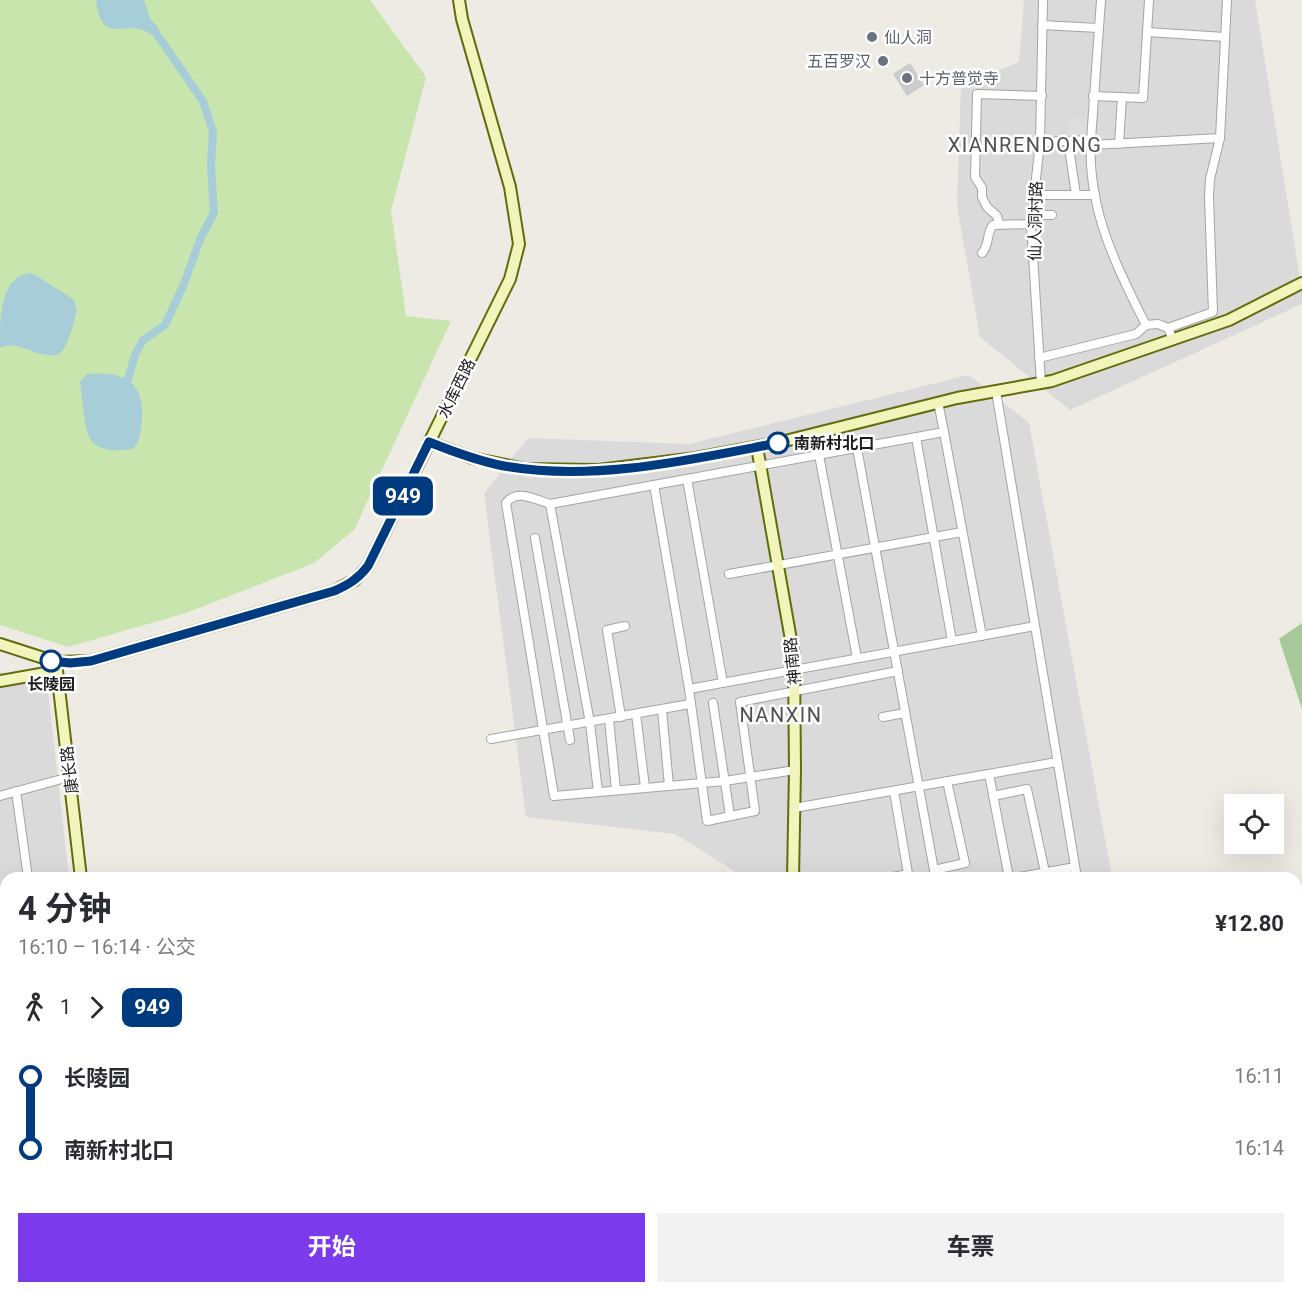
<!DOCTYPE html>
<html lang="zh">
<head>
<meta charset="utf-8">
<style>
	:root { --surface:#fff; --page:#f2f2f3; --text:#2b2b33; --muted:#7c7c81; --accent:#7c3aed }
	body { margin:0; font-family:Roboto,"Noto Sans SC",sans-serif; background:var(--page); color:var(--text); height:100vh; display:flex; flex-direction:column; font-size:22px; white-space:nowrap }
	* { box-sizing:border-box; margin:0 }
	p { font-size:20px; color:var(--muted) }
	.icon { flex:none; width:33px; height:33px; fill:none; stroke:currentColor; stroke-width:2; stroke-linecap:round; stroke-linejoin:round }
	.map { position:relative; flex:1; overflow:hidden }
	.drawer { position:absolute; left:0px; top:872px; width:1302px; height:422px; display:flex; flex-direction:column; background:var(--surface); border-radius:18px 18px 0 0; box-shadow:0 6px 24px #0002 }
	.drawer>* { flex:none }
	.badge { padding:0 12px; border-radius:9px; font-size:21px; line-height:39px }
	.fabs { position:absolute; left:1224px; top:794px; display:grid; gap:12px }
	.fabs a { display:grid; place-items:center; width:60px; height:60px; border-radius:0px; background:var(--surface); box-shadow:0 6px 24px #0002; font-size:30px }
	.map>.badge { position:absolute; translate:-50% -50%; box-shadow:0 0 0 3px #fff }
	.legs { display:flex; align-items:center; gap:9px; height:66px; padding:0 18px; font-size:20px }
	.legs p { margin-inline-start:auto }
	.headline { display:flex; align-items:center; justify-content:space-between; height:102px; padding:0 18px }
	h1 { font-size:33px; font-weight:700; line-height:45px }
	.primary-button { display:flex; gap:12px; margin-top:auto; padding:12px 18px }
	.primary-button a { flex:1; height:69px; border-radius:0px; background:var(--accent); color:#fff; font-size:24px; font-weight:700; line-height:69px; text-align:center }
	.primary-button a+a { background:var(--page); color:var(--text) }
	ul { padding:0 18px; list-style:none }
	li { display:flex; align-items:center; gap:21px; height:72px; font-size:22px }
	li i { display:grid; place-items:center; width:9px; height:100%; margin:0 8px; background:currentColor }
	li i::after { content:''; width:15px; height:15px; margin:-8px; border:4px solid; border-radius:50%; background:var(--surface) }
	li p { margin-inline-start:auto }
	li:first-child i { background:linear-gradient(#0000 50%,currentColor 0) }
	li:last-child i { background:linear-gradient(currentColor 50%,#0000 0) }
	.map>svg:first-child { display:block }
	.residential { fill:#dbdada }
	.religious { fill:#cbcbcb }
	.grass { fill:#c8e5ad }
	.forest { fill:#a8ca9b }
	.parking { fill:#ddd }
	.water { fill:#a7cdd9 }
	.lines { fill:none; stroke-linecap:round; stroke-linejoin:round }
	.canal { stroke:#a7cdd9; stroke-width:8 }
	.street-casing { stroke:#a4a4a4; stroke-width:10 }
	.secondary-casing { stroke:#616d0c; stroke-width:14 }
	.street { stroke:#fff; stroke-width:8 }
	.secondary { stroke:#f1f5bb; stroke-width:10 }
	.line-1-casing { stroke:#fff; stroke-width:14 }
	.line-1 { stroke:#003b80; stroke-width:9 }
	.worship-dot { fill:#6b7280; stroke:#fff; stroke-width:2 }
	.stop-1-dot { fill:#fff; stroke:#003b80; stroke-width:3 }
	.labels { text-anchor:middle; stroke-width:5; stroke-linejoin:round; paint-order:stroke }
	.worship-label { font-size:16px; fill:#5b616d; stroke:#fff; text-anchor:start }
	.street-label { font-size:16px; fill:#1d1d1d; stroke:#fff }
	.stop-label { font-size:16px; font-weight:bold; fill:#1d1d1d; stroke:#fff; text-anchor:start }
	.quarter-label { font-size:20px; letter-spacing:1.5px; fill:#505050; stroke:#fff }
</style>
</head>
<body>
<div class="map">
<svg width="1302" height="1292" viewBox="0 0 1302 1292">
	<rect width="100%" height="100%" fill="#eeeae4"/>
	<g class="residential">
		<path d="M1024,0H1255L1302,291V304L1070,410L980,337L957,206L961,85L1019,62Z"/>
		<path d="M969,375L1029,423L1112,877H744L675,834L526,817L484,493L528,438L689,444Z"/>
		<path d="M0,672L48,691L69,877L6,878V884L0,885Z"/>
	</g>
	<path class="religious" d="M910,63L924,85L907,96L893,74Z"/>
	<path class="grass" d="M0,0H370L426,77L391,211L406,316L451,321L354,530L314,563L186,613L68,647L0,625Z"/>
	<g class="forest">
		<path d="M1302,623V709L1279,639Z"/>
		<path d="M1302,887V1292H1203L1205,1290L1203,1287H1296V908Z"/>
	</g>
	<path class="parking" d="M1069,118L1089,120L1088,140H1072L1069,151L1043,152L1045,134L1066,135Z"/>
	<g class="water">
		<path d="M96,0H144L150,18L159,29L153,36C128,14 102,51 96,0Z"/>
		<path d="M32,273L73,299L77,309C75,319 67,354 56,355C45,357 33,351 23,348C14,345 9,344 0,348C0,317 0,275 32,273Z"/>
		<path d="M87,374C120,371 144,379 142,417C141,429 141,438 134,448C122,452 98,452 90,439C84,429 82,394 80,382Z"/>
		<path d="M495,1287H528L529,1289L583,1287V1292H496Z"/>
	</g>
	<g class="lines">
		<path class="canal" d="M128,379L135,355L143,340L165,325L184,284L201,237L214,213L211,165L213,132L203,101L156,33"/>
		<defs>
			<g id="street">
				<path d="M1042,25L1098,28"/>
				<path d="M1147,32L1225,37"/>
				<path d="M1093,96L1143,98L1149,0"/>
				<path d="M1091,140C1087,207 1116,267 1146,325L1158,324L1168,328"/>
				<path d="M1068,141L1076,195"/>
				<path d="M1040,142L1043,0"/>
				<path d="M1119,144L1122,97"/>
				<path d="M1091,145L1220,138"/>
				<path d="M1034,195H1095"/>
				<path d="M1032,215H1052"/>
				<path d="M999,224L997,216L987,207L982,197V188L975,177L977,94L1042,96"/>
				<path d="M982,253C990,245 986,233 993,225L1031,224"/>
				<path d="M1173,340L1168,328L1213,312L1209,197L1210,179L1220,138L1227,0"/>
				<path d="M1039,358L1136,334L1146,325"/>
				<path d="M1041,383L1031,224L1040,142L1091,140L1101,0"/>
				<path d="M996,391L1077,878"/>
				<path d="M938,402L944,432"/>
				<path d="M916,437L952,641"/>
				<path d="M857,448L934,870L942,878"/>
				<path d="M819,455L857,658"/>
				<path d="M687,479L723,683"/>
				<path d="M654,485L689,689L707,821L755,811L740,702L898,671"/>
				<path d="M550,504L590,723L598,792"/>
				<path d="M535,538L570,740"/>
				<path d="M729,574L962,532"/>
				<path d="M689,689L1035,626"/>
				<path d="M713,703L730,816"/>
				<path d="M662,710L669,786"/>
				<path d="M636,714L645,787"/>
				<path d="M621,717L607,630L625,626"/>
				<path d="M883,717L905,713"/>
				<path d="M609,719L616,790"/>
				<path d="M491,739L690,704"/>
				<path d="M795,770L725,781L554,796L506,503C517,488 536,500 550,504L944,432L982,636"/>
				<path d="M989,774L1009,878"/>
				<path d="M16,791L28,878"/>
				<path d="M0,796L69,777"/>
				<path d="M993,796L1027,789L1045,872"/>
				<path d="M794,808L1057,762"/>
				<path d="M934,870L965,863L947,781"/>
				<path d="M888,878L908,874L894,791"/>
				<path d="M1013,878L1075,867"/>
				<path d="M1164,1287V1292"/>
			</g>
			<g id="secondary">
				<path d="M429,442L472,458L525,469L598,470L696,458L777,443L957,398L1052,381L1229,320L1302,283"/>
				<path d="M757,447L794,657L795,770L793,878"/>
				<path d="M0,644L56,662L91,661L334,591L355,580L368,566L510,279L519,244L510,187L462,19L459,0"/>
				<path d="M56,662L81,878"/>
				<path d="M0,681L57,671"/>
				<path d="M134,1287L135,1292"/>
				<path d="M789,1292V1287"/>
			</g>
		</defs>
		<use href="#street" class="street-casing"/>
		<use href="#secondary" class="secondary-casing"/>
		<use href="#street" class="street"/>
		<use href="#secondary" class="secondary"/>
	</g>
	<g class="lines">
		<defs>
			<path id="line-1" d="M51,661L70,663L91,661L334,591C348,585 358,579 368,566L429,442C454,452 478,461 504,466C594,482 689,460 778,443"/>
		</defs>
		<use href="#line-1" class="line-1-casing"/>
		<use href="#line-1" class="line-1"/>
	</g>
	<g class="worship-dot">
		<circle cx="872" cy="37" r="6"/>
		<circle cx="883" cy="61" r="6"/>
		<circle cx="907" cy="78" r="6"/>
	</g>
	<g class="stop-1-dot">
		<circle cx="778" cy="443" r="10"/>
		<circle cx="51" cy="661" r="10"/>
	</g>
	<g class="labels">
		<g class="worship-label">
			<text x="884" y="43">仙人洞</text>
			<text x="871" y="67" text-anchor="end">五百罗汉</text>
			<text x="919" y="84">十方普觉寺</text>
		</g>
		<g class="street-label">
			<text transform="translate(1035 221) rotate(-89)" y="6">仙人洞村路</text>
			<text transform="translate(456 388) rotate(-64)" y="6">水库西路</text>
			<text transform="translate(792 661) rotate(-96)" y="6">神南路</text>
			<text transform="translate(69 770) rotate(-97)" y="6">康长路</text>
		</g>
		<g class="stop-label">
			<text x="794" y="449">南新村北口</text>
			<text x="51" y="690" text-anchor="middle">长陵园</text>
		</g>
		<g class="quarter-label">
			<text x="1025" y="152">XIANRENDONG</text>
			<text x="781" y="722">NANXIN</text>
		</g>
	</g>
</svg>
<div class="fabs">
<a><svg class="icon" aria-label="locate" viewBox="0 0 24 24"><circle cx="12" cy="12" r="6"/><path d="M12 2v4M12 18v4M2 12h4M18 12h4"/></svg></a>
</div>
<b class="badge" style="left:403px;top:496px;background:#003b80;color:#fff">949</b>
<section class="drawer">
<div class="headline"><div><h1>4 分钟</h1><p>16:10 – 16:14 · 公交</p></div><b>¥12.80</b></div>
<div class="legs"><svg class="icon" aria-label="walk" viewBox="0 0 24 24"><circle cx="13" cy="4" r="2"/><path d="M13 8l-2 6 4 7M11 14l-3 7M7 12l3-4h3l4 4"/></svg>1<svg class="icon" aria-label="forward" viewBox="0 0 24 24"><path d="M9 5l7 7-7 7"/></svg><b class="badge" style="background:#003b80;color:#fff">949</b></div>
<ul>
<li><i style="color:#003b80"></i><b>长陵园</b><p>16:11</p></li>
<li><i style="color:#003b80"></i><b>南新村北口</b><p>16:14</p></li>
</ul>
<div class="primary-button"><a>开始</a><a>车票</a></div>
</section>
</div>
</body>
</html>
